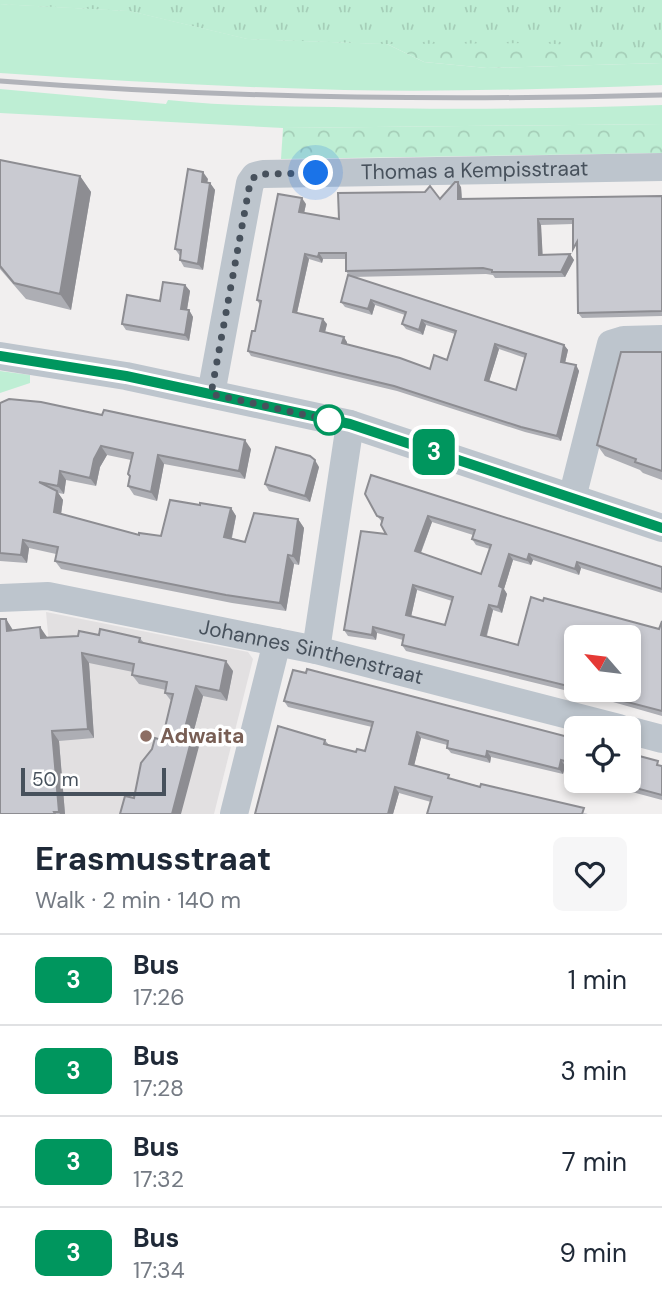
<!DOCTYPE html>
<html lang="en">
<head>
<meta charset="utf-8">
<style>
	:root { --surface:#fff; --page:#f6f6f7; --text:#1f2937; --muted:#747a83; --line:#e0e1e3 }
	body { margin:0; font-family:"DM Sans",sans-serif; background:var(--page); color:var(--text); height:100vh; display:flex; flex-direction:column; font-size:26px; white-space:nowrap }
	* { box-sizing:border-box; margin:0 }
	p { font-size:23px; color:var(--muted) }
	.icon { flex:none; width:38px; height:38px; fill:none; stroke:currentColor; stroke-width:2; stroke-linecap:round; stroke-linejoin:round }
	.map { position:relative; height:814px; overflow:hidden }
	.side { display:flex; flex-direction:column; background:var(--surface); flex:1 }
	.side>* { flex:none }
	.badge { padding:0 14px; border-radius:10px; font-size:24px; line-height:46px }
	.needle { width:46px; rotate:298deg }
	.buttons { position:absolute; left:564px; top:625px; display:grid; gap:14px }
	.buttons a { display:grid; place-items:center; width:77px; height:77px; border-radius:10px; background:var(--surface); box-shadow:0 4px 10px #0003; font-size:35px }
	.scale { position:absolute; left:21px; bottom:18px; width:145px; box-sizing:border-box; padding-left:7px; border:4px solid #47515c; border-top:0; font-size:19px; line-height:24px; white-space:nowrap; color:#47515c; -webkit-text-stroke:5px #fff; paint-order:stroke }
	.you { position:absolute; width:35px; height:35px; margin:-18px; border:5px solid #fff; border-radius:50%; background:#1a73e8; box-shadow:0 0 0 10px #1a73e833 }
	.map>.badge { position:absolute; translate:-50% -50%; box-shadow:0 0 0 4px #fff }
	.round { display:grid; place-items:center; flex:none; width:74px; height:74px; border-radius:10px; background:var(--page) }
	.overview { display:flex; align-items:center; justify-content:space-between; height:119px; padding:0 35px }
	h1 { font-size:33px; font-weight:700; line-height:52px }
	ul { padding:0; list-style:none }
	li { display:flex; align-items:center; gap:21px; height:91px; padding:0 35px; border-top:2px solid var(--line) }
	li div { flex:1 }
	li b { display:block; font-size:26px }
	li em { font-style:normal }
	li .badge { min-width:77px; font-weight:700; text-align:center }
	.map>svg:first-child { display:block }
	.education { fill:#e2e0e1 }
	.grass { fill:#beeed4 }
	.forest { fill:url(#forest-crowns) }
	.park { fill:url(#park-tufts) }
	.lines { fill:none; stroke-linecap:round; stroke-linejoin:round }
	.minor { stroke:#bdc5cd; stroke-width:28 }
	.rail { stroke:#b1b3b9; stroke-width:5 }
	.wall { fill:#adaeb4; fill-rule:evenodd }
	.shaded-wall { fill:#8d8d92 }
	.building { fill:#c9cad1; stroke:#8d8d92; stroke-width:2; fill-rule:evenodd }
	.line-casing { stroke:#fff; stroke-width:16 }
	.line { stroke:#00965e; stroke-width:10 }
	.walk { stroke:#47515c; stroke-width:7; stroke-dasharray:0 12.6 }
	.stop-dot { fill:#fff; stroke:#00965e; stroke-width:3.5 }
	.education-dot { fill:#8d6e63; stroke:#fff; stroke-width:2.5 }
	.labels { text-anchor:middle; stroke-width:7; stroke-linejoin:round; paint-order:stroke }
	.street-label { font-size:21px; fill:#47515c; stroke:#fff }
	.education-label { font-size:21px; font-weight:bold; fill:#785e54; stroke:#fff; text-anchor:start }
</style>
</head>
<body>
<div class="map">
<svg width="662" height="814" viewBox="0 0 662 814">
	<defs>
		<pattern id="forest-crowns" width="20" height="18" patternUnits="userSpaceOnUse" patternTransform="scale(1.75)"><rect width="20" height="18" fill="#beeed4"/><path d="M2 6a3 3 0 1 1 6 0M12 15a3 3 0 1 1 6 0" fill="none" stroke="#a5ceb8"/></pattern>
		<pattern id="park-tufts" width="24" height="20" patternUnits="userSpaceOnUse" patternTransform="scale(1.75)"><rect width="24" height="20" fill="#beeed4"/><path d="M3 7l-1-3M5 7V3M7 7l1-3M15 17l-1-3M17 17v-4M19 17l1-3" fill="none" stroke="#a5ceb8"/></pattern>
	</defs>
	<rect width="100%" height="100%" fill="#f1efef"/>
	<path class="education" d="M46,612L248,652L253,659L214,814H65Z"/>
	<g class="grass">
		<path d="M0,4L130,11L248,39L387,44L424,62L487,68L662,63V85C556,89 450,92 344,90C229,87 115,81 0,73Z"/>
		<path d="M0,89L166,104L168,100C223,106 278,106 333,107C442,110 552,109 662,105V124L283,128L0,113Z"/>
		<path d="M0,371L30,375V383L0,393Z"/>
	</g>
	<g class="forest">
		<path d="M0,0H662V63L487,68L424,62L387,44L248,39L130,11L0,4Z"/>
		<path d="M662,124V153L281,159L283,128Z"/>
	</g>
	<path class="park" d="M0,0H662V51L540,43L387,44L248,39L130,11L0,4Z"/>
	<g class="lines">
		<g class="minor">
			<path d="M0,356L126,376L350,424L662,528"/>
			<path id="s1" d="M211,394L250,183L255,176L263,174L662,167"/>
			<path d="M572,498L611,344L624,340L662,339"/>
			<path id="s2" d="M0,598L48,596L316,650L619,728"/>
			<path d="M316,650L350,424"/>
			<path d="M628,730L662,739"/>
			<path d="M234,814L277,642"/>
		</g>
		<path class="rail" d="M0,81C221,98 441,101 662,95"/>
	</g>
	<g class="wall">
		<path d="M0,160L80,176L91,192L71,310L26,299L0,269Z"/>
		<path d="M208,179L207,183H210L215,190L203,270L184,267L180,260V256L175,249Z"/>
		<path d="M461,187L462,199L662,196V316L582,318L578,313L577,254L573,224L541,225L542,255L570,254L574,260L565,277L495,278L493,275L486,274L352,277L564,345L568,350L565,363L576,365L579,371L561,441L525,432L397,391L251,356L248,351L255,331L260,305L257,300L306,204L304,213L339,219L440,199ZM309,259L322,263L323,259H346V271L349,276L341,302L345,307L372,315L375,305L405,315L402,324L406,329L423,335L426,325L455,334L447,360L430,369L347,345V342L325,332L327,324L297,313ZM499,349L525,358L516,390L489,381Z"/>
		<path d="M185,285L190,291L187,310H189L193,317L189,341L126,330L122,324Z"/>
		<path d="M662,352V480L643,473L640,470L605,456L597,445Z"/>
		<path d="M0,403L251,449L245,479L164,464L157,501L134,495L128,486L130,478L128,474L131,460L107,455L100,467L96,486L66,480L64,494L58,493L63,500L61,514L139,535L161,536L200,505L231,508L236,516L232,538L245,542L298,519L304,528L299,565L294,564L286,611L232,603L61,569L55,561L56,554L29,548L27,563L0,561Z"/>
		<path d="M319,467L310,502L269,491L265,484Z"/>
		<path d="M365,494L662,567V593L581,568L579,575L533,560L531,565L513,560L504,589L507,594L502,613L493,610L487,636L518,645L543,601L659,629L662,621V716L613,702L406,651L402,645L403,640L377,633L376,640L348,636L344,630L386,534L382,522L377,516ZM432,522L473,535L472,539L476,545L490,549L481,574L421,553ZM417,590L452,601L445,625L411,617ZM576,637L628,690H576Z"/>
		<path d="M6,619L13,630L40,627L47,638L99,635L140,638L144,643L233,671L227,701L203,696L194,730L201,739L134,798L162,740L172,702L165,693L166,690L139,684L132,675L133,672L89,663L94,738L59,741L65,814H0Z"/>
		<path d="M284,701L576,739V769L565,766L563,774L491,757L490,763L451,753L447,748V745L421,738L414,765L452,779L588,814L431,802L399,793L393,814H255L325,740L329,745L356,752L365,751L372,727L288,707Z"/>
		<path d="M662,766V800L617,788L613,782Z"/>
	</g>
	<g class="shaded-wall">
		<path d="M203,172L208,179L206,188L202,182Z"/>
		<path d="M80,176L91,192L71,310L60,294Z"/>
		<path d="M458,182L461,187L462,204L458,199Z"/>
		<path d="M210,183L215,190L203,270L198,264Z"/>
		<path d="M302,198L306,204L303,218L299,212Z"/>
		<path d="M538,219L541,225L543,260L539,255Z"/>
		<path d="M319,253L323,259L322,263L318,257Z"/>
		<path d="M305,254L309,259L296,317L293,312Z"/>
		<path d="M570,254L574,260L565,277L561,272Z"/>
		<path d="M185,285L190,291L186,315L181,309Z"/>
		<path d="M371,300L375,305L372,315L368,309Z"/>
		<path d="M189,310L193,317L189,341L185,335Z"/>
		<path d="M323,319L327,324L324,336L320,331Z"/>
		<path d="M422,320L426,325L423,335L419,330Z"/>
		<path d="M344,337L347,342L346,349L342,343Z"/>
		<path d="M495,344L499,349L488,385L485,380Z"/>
		<path d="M564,345L568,350L564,367L561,362Z"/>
		<path d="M576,365L579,371L561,441L557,436Z"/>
		<path d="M245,440L251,449L245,479L239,471Z"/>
		<path d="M101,446L107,455L100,467L96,486L90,478L94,459Z"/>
		<path d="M158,455L164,464L157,501L151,492Z"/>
		<path d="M315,460L319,467L310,502L305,496Z"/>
		<path d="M60,471L66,480L64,494L58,486Z"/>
		<path d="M57,491L63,500L60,521L54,512Z"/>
		<path d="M231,508L236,516L230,545L224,537Z"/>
		<path d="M428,516L432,522L419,557L415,551Z"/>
		<path d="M298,519L304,528L299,565L293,556Z"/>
		<path d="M23,540L29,548L27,563L21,555Z"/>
		<path d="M509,554L513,560L504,589L507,594L502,613L498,607L499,586Z"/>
		<path d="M529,554L533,560L531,565L527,560Z"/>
		<path d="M288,555L294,564L286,611L280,603Z"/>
		<path d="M577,562L581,568L579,575L575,569Z"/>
		<path d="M413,585L417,590L410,621L406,615Z"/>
		<path d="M489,605L493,610L485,641L481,635Z"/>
		<path d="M6,619L12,629L13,640L7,631Z"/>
		<path d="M40,627L47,637L48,648L41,638Z"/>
		<path d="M373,627L377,633L376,640L372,635Z"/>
		<path d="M82,653L89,663L94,738L88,729Z"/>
		<path d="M226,661L233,671L227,701L220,691Z"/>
		<path d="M196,686L203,696L194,730L201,739L181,814H172L185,728Z"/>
		<path d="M52,731L59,741L65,814H60L59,812Z"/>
		<path d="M417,732L421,738L413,770L409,764Z"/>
		<path d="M487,751L491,757L490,763L486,757Z"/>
		<path d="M561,760L565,766L563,774L559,769Z"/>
		<path d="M395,787L399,793L393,814H388Z"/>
	</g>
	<g class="building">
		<path d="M0,160L80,176L60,294L14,283L0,266Z"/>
		<path d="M188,169L203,172L202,182L210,183L198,264L180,260L181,250L175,249Z"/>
		<path d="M455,182H458V199L662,196V311L578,313L577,242L573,249V219H538L539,255L570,254L561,272H492V270L483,268L346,271V253H319L318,257L305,254L293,312L323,319L320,331L344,337L342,343L400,358L430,369L434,355L447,360L456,331L422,320L419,330L402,324L406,312L371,300L368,309L341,302L348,275L564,345L561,362L576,365L557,436L521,427L394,386L248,351L252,331H255L261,301L257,300L278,194L302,198L299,212L339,219L338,193L425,192L430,186L440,199ZM495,344L526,354L516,390L485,380Z"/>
		<path d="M163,282L185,285L181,309L189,310L185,335L122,324L127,295L160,301Z"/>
		<path d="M621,352H662V471L635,462L636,459L597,445Z"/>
		<path d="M9,399L41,402L102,415L104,410L245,440L239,471L158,455L151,492L128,486L130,476L128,474L133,453L101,446L94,459L90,478L60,471L58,486L39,482L57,491L54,512L139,535V533L161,536L170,500L200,505V503L231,508L224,537L245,542L254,513L298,519L293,556L288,555L280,603L226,595L55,561L58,547L23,540L21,555L0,553V403Z"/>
		<path d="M276,447L310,456L315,460L305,496L265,484Z"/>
		<path d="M371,475L662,567V589L577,562L575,569L529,554L527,560L509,554L499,586L503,588L498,607L489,605L481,635L518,645L531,597L543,601L544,598L659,629L662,621V711L581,690H628V637H576V688L402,645L404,635L373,627L372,635L344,630L361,531L386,534L381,525L383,518L377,516L365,494ZM428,516L475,530L472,539L491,545L481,574L415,551ZM413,585L453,597L445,625L406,615Z"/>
		<path d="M0,619H6L7,631L40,627L41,638L78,636L79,631L99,635L100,629L140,638L139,642L226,661L220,691L196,686L185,728L194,730L172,814H120L125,796L134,798L141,763L152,749L155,738L162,740L173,694L165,693L167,682L132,675L134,664L82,653L88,729L52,731L59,812H54L55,814H0Z"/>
		<path d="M307,669L576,739V764L561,760L559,769L487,751L486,757L447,748L448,741L417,732L409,764L449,775L448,778L480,787L481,784L584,808L582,814H427L432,797L395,787L388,814H255L278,726L325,740L324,744L356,752L357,749L365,751L373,722L284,701L293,670L306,673Z"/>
		<path d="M628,753L658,761L657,765L662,766V795L613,782V780H628Z"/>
	</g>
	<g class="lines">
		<defs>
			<path id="line" d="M0,356L126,376L350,424L662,528"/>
		</defs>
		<use href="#line" class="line-casing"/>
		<use href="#line" class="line"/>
		<path class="walk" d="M316,173L263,174L255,176L250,183L211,394L329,420"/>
	</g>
	<circle class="stop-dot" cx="329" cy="420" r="14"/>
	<circle class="education-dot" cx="146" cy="736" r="7"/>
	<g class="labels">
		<g class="street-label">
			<text dy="7" stroke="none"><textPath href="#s1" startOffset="443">Thomas a Kempisstraat</textPath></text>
			<text dy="7" stroke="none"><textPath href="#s2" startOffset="317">Johannes Sinthenstraat</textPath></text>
		</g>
		<g class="education-label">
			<text x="160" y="743">Adwaita</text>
		</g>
	</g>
</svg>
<div class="buttons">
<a><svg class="needle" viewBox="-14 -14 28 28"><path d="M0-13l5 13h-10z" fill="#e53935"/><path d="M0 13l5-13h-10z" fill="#747a83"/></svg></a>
<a><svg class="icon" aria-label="locate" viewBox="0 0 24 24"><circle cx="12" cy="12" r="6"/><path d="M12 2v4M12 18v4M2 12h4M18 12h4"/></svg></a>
</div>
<div class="scale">50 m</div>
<div class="you" style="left:316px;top:173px"></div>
<b class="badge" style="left:434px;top:452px;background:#00965e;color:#fff">3</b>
</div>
<section class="side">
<div class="overview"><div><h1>Erasmusstraat</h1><p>Walk · 2 min · 140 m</p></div><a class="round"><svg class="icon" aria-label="heart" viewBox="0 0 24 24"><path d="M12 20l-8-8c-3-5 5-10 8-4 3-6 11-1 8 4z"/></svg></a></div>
<ul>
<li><span class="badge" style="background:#00965e;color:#fff">3</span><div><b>Bus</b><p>17:26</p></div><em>1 min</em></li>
<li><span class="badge" style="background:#00965e;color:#fff">3</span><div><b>Bus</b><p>17:28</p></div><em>3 min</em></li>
<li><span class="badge" style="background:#00965e;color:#fff">3</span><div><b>Bus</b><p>17:32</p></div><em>7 min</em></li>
<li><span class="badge" style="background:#00965e;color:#fff">3</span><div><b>Bus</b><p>17:34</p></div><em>9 min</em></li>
</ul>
</section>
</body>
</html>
